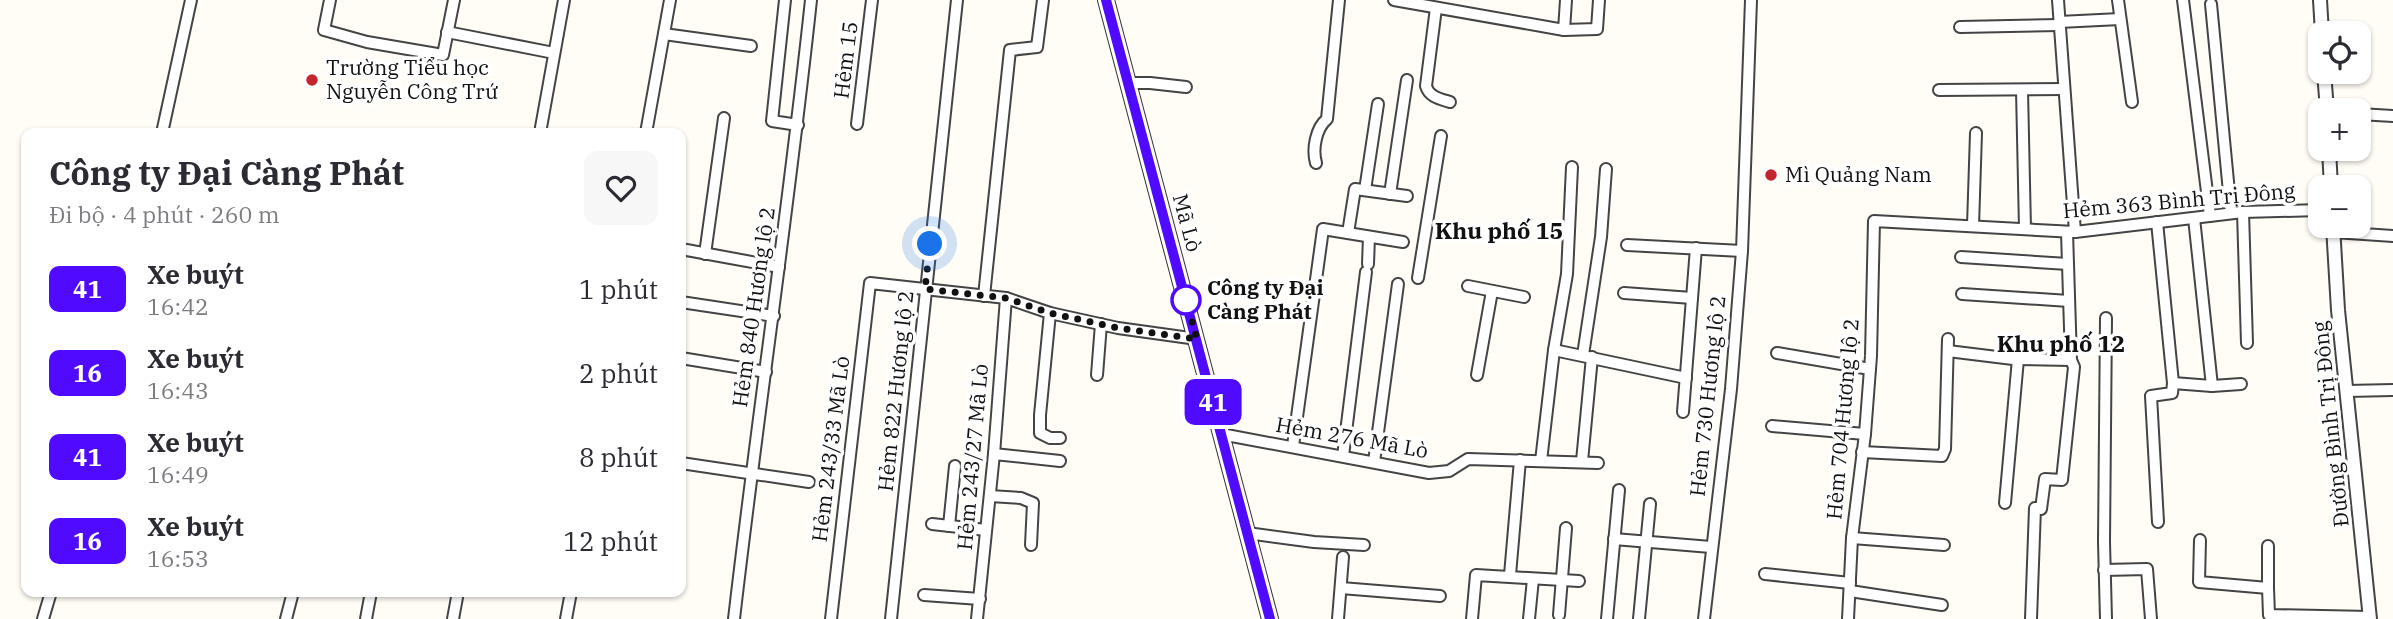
<!DOCTYPE html>
<html lang="vi">
<head>
<meta charset="utf-8">
<style>
	:root { --surface:#fff; --page:#f7f7f7; --text:#2b2b33; --muted:#7c7c81 }
	body { margin:0; font-family:"IBM Plex Serif",serif; background:var(--page); color:var(--text); height:100vh; display:flex; flex-direction:column; font-size:26px; white-space:nowrap }
	* { box-sizing:border-box; margin:0 }
	p { font-size:23px; color:var(--muted) }
	.icon { flex:none; width:38px; height:38px; fill:none; stroke:currentColor; stroke-width:2; stroke-linecap:round; stroke-linejoin:round }
	.map { position:relative; flex:1; overflow:hidden }
	.panel { position:absolute; left:21px; top:128px; width:665px; height:469px; display:flex; flex-direction:column; background:var(--surface); border-radius:14px; box-shadow:0 2px 5px #0004 }
	.panel>* { flex:none }
	.badge { padding:0 14px; border-radius:10px; font-size:24px; line-height:46px }
	.tools { position:absolute; left:2308px; top:21px; display:grid; gap:14px }
	.tools a { display:grid; place-items:center; width:63px; height:63px; border-radius:14px; background:var(--surface); box-shadow:0 2px 5px #0004; font-size:35px }
	.you { position:absolute; width:35px; height:35px; margin:-18px; border:5px solid #fff; border-radius:50%; background:#1a73e8; box-shadow:0 0 0 10px #1a73e833 }
	.map>.badge { position:absolute; translate:-50% -50%; box-shadow:0 0 0 4px #fff }
	.round { display:grid; place-items:center; flex:none; width:74px; height:74px; border-radius:14px; background:var(--page) }
	.overview { display:flex; align-items:center; justify-content:space-between; height:119px; padding:0 28px }
	h1 { font-size:33px; font-weight:800; line-height:52px }
	ul { padding:0; list-style:none }
	li { display:flex; align-items:center; gap:21px; height:84px; padding:0 28px }
	li div { flex:1 }
	li b { display:block; font-size:26px }
	li em { font-style:normal }
	li .badge { min-width:77px; font-weight:700; text-align:center }
	.map>svg:first-child { display:block }
	.lines { fill:none; stroke-linecap:round; stroke-linejoin:round }
	.minor-casing { stroke:#444; stroke-width:14 }
	.tertiary-casing { stroke:#444; stroke-width:16 }
	.secondary-casing { stroke:#333; stroke-width:18 }
	.minor { stroke:#fff; stroke-width:10 }
	.tertiary { stroke:#fff; stroke-width:12 }
	.secondary { stroke:#fff6b0; stroke-width:14 }
	.line-casing { stroke:#fff; stroke-width:16 }
	.line { stroke:#4f0aff; stroke-width:10 }
	.walk { stroke:#111; stroke-width:7; stroke-dasharray:0 12.6 }
	.poi-dot { fill:#c4262e; stroke:#fff; stroke-width:2.5 }
	.stop-dot { fill:#fff; stroke:#4f0aff; stroke-width:3.5 }
	.labels { text-anchor:middle; stroke-width:7; stroke-linejoin:round; paint-order:stroke }
	.street-label { font-size:21px; fill:#111; stroke:#fff }
	.poi-label { font-size:21px; fill:#111; stroke:#fff; text-anchor:start }
	.stop-label { font-size:21px; font-weight:bold; fill:#111; stroke:#fff; text-anchor:start }
	.neighbourhood-label { font-size:23px; font-weight:bold; fill:#111; stroke:#fff }
</style>
</head>
<body>
<div class="map">
<svg width="2393" height="619" viewBox="0 0 2393 619">
	<rect width="100%" height="100%" fill="#fffdf5"/>
	<g class="lines">
		<defs>
			<g id="minor">
				<path d="M330,0L324,30L367,42L443,55L454,0"/>
				<path d="M785,0L772,121L798,125"/>
				<path d="M1394,0L1564,30L1597,29L1599,0"/>
				<path d="M2058,0L2075,232"/>
				<path d="M2118,0L2132,102"/>
				<path d="M2183,0L2210,216"/>
				<path d="M2211,4L2231,213"/>
				<path d="M1436,8L1426,86C1429,97 1440,99 1450,102"/>
				<path d="M2059,22L2120,19"/>
				<path d="M1960,27L2059,25"/>
				<path d="M1564,30L1566,0"/>
				<path d="M447,32L554,53"/>
				<path d="M664,34L751,46"/>
				<path d="M1128,83H1150L1186,87"/>
				<path d="M1939,90L2064,89"/>
				<path d="M2022,90L2025,229"/>
				<path d="M2359,114L2393,116"/>
				<path d="M857,124L872,0"/>
				<path d="M162,133L191,0"/>
				<path d="M540,133L564,0"/>
				<path d="M646,133L670,0"/>
				<path d="M1316,163C1312,149 1316,128 1327,119L1339,0"/>
				<path d="M1365,190L1378,104"/>
				<path d="M1390,194L1407,80"/>
				<path d="M2243,212L2247,343"/>
				<path d="M2194,218L2212,386"/>
				<path d="M2157,222L2173,383L2172,393L2151,396L2158,522"/>
				<path d="M1973,226L1976,133"/>
				<path d="M2334,232L2393,236"/>
				<path d="M1348,233L1355,189L1407,196"/>
				<path d="M1627,245L1742,251"/>
				<path d="M681,249L779,267"/>
				<path d="M705,254L724,118"/>
				<path d="M1961,257L2068,264"/>
				<path d="M1368,264L1369,237"/>
				<path d="M1418,278L1441,136"/>
				<path d="M1468,286L1524,297"/>
				<path d="M1624,293L1692,298"/>
				<path d="M1962,294L2069,301"/>
				<path d="M984,296L1010,50L1037,47L1043,0"/>
				<path d="M681,302L774,316"/>
				<path d="M1050,313L1040,415V433L1050,438H1060"/>
				<path d="M1554,350L1686,378"/>
				<path d="M1948,351L2013,359L2071,360"/>
				<path d="M1777,353L1870,369"/>
				<path d="M1583,355L1601,237L1606,169"/>
				<path d="M681,358L766,372"/>
				<path d="M1097,375L1101,324"/>
				<path d="M1477,375L1492,291"/>
				<path d="M2173,383L2212,386L2241,384"/>
				<path d="M2347,391L2393,390"/>
				<path d="M1683,412L1696,248"/>
				<path d="M1772,426L1865,434"/>
				<path d="M1221,434L1429,473L1449,471L1468,459L1598,463"/>
				<path d="M1293,446L1323,229L1403,242"/>
				<path d="M1862,452L1942,456L1945,449L1948,339"/>
				<path d="M994,454L1060,461"/>
				<path d="M1343,456L1366,272"/>
				<path d="M1541,461L1554,350L1567,274L1572,167"/>
				<path d="M1582,461L1592,357"/>
				<path d="M1374,462L1398,284"/>
				<path d="M681,463L809,482"/>
				<path d="M990,496L1021,498L1033,503L1031,545"/>
				<path d="M2005,503L2018,359"/>
				<path d="M932,524L986,530"/>
				<path d="M949,526L955,466"/>
				<path d="M1247,533L1314,542L1364,545"/>
				<path d="M1852,538L1944,545"/>
				<path d="M1614,539L1711,547"/>
				<path d="M2200,540L2199,582L2268,588L2269,615L2370,617"/>
				<path d="M2268,546V588"/>
				<path d="M2104,570L2147,569L2151,619"/>
				<path d="M1765,574L1850,583"/>
				<path d="M1510,575L1520,460"/>
				<path d="M1341,588L1440,596"/>
				<path d="M1850,591L1942,605"/>
				<path d="M924,595L980,599"/>
				<path d="M1559,615L1566,528"/>
				<path d="M43,619L51,592"/>
				<path d="M286,619L293,592"/>
				<path d="M366,619L371,592"/>
				<path d="M453,619L458,592"/>
				<path d="M566,619L571,592"/>
				<path d="M734,619C758,412 789,207 811,0"/>
				<path d="M831,619L870,283L1006,298L1050,313L1118,328L1197,339"/>
				<path d="M891,619L957,0"/>
				<path d="M977,619L994,454L1006,298"/>
				<path d="M1338,619L1343,557"/>
				<path d="M1472,619L1476,575L1579,581"/>
				<path d="M1529,619L1533,579"/>
				<path d="M1607,619L1619,490"/>
				<path d="M1639,619L1650,504"/>
				<path d="M1704,619L1731,389L1742,251L1751,0"/>
				<path d="M1848,619L1852,538L1865,434L1871,356L1874,221L2075,232L2243,212L2320,210"/>
				<path d="M2031,619L2035,508L2041,509L2045,479L2062,480L2074,367L2071,360L2067,232"/>
				<path d="M2106,619L2104,542L2106,318"/>
			</g>
			<g id="tertiary">
				<path d="M2320,0L2322,33"/>
				<path d="M2324,72L2327,110"/>
				<path d="M2329,149L2331,187"/>
				<path d="M2333,226L2338,310L2370,619"/>
			</g>
			<path id="secondary" d="M1106,0L1270,619"/>
		</defs>
		<use href="#minor" class="minor-casing"/>
		<use href="#tertiary" class="tertiary-casing"/>
		<use href="#secondary" class="secondary-casing"/>
		<use href="#minor" class="minor"/>
		<use href="#tertiary" class="tertiary"/>
		<use href="#secondary" class="secondary"/>
	</g>
	<g class="lines">
		<defs>
			<path id="line" d="M1106,0L1270,619"/>
		</defs>
		<use href="#line" class="line-casing"/>
		<use href="#line" class="line"/>
		<path class="walk" d="M930,244L925,289L1006,298L1050,313L1118,328L1197,339L1184,293L1186,300"/>
	</g>
	<g class="poi-dot">
		<circle cx="312" cy="80" r="7"/>
		<circle cx="1771" cy="175" r="7"/>
	</g>
	<circle class="stop-dot" cx="1186" cy="300" r="14"/>
	<g class="labels">
		<g class="street-label">
			<text transform="translate(846 60) rotate(-83)" y="7">Hẻm 15</text>
			<text transform="translate(2179 201) rotate(-5)" y="7">Hẻm 363 Bình Trị Đông</text>
			<text transform="translate(1187 223) rotate(75)" y="7">Mã Lò</text>
			<text transform="translate(754 307) rotate(-82)" y="7">Hẻm 840 Hương lộ 2</text>
			<text transform="translate(896 391) rotate(-84)" y="7">Hẻm 822 Hương lộ 2</text>
			<text transform="translate(1708 396) rotate(-84)" y="7">Hẻm 730 Hương lộ 2</text>
			<text transform="translate(1843 419) rotate(-85)" y="7">Hẻm 704 Hương lộ 2</text>
			<text transform="translate(2331 424) rotate(-96)" y="7">Đường Bình Trị Đông</text>
			<text transform="translate(1352 438) rotate(10)" y="7">Hẻm 276 Mã Lò</text>
			<text transform="translate(831 449) rotate(-83)" y="7">Hẻm 243/33 Mã Lò</text>
			<text transform="translate(973 457) rotate(-85)" y="7">Hẻm 243/27 Mã Lò</text>
		</g>
		<g class="poi-label">
			<text x="326" y="75">Trường Tiểu học<tspan x="326" dy="24">Nguyễn Công Trứ</tspan></text>
			<text x="1785" y="182">Mì Quảng Nam</text>
		</g>
		<g class="stop-label">
			<text x="1207" y="295">Công ty Đại<tspan x="1207" dy="24">Càng Phát</tspan></text>
		</g>
		<g class="neighbourhood-label">
			<text x="1499" y="239">Khu phố 15</text>
			<text x="2061" y="352">Khu phố 12</text>
		</g>
	</g>
</svg>
<div class="tools">
<a><svg class="icon" aria-label="locate" viewBox="0 0 24 24"><circle cx="12" cy="12" r="6"/><path d="M12 2v4M12 18v4M2 12h4M18 12h4"/></svg></a>
<a>+</a>
<a>−</a>
</div>
<div class="you" style="left:930px;top:244px"></div>
<b class="badge" style="left:1213px;top:402px;background:#4f0aff;color:#fff">41</b>
<section class="panel">
<div class="overview"><div><h1>Công ty Đại Càng Phát</h1><p>Đi bộ · 4 phút · 260 m</p></div><a class="round"><svg class="icon" aria-label="heart" viewBox="0 0 24 24"><path d="M12 20l-8-8c-3-5 5-10 8-4 3-6 11-1 8 4z"/></svg></a></div>
<ul>
<li><span class="badge" style="background:#4f0aff;color:#fff">41</span><div><b>Xe buýt</b><p>16:42</p></div><em>1 phút</em></li>
<li><span class="badge" style="background:#4f0aff;color:#fff">16</span><div><b>Xe buýt</b><p>16:43</p></div><em>2 phút</em></li>
<li><span class="badge" style="background:#4f0aff;color:#fff">41</span><div><b>Xe buýt</b><p>16:49</p></div><em>8 phút</em></li>
<li><span class="badge" style="background:#4f0aff;color:#fff">16</span><div><b>Xe buýt</b><p>16:53</p></div><em>12 phút</em></li>
</ul>
</section>
</div>
</body>
</html>
